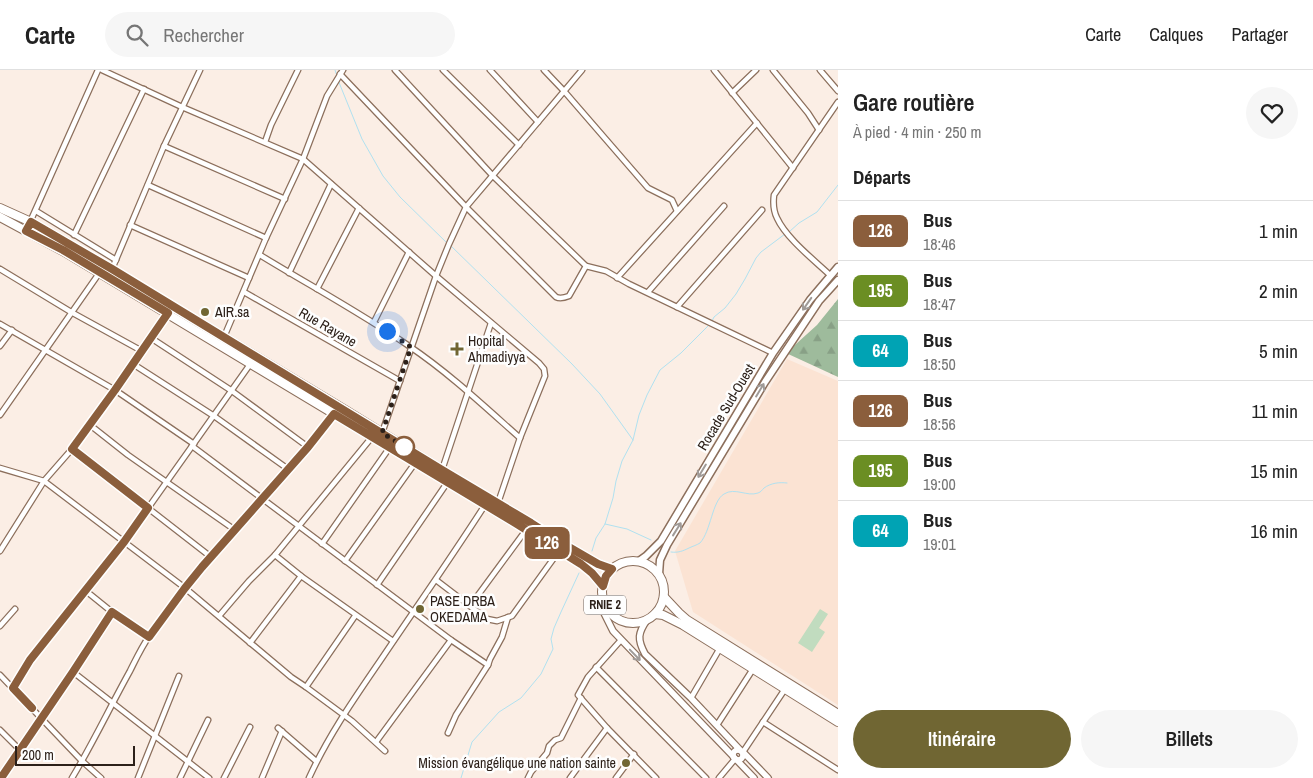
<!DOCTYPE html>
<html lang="fr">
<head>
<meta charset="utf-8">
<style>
	:root { --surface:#fff; --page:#f6f6f6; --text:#222; --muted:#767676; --line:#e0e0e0; --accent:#706633 }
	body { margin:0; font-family:"Archivo Narrow",sans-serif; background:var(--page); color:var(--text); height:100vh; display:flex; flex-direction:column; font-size:19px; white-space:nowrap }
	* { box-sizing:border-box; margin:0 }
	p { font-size:16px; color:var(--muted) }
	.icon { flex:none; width:28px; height:28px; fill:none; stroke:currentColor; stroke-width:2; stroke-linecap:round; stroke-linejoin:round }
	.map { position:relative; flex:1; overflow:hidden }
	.drawer { display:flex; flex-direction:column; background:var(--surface); width:475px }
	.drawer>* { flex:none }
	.badge { padding:0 10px; border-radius:8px; font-size:18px; line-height:32px }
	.scale { position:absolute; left:15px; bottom:12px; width:120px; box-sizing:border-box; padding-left:5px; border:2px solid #2c2019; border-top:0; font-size:14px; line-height:18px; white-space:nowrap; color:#2c2019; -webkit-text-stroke:4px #fefefe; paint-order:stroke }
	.you { position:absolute; width:25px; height:25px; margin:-12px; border:4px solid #fff; border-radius:50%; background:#1a73e8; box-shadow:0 0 0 8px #1a73e833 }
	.map>.badge { position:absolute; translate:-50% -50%; box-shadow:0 0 0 2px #fff }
	h2 { padding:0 15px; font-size:19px; line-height:45px }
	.round { display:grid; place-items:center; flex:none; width:52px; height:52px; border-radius:26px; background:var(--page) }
	.summary { display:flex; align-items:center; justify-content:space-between; height:85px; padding:0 15px }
	h1 { font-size:24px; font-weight:600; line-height:38px }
	.button { display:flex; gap:10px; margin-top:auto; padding:10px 15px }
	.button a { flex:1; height:58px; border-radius:30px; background:var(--accent); color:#fff; font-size:20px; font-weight:600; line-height:58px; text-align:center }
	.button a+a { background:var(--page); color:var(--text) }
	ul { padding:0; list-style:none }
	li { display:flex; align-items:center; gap:15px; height:60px; padding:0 15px; border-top:1px solid var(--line) }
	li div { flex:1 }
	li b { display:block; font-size:19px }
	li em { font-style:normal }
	li .badge { min-width:55px; font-weight:700; text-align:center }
	header { display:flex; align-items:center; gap:30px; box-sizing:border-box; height:70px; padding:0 25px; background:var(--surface); border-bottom:1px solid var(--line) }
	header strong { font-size:24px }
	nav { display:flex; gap:28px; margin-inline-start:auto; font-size:18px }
	.search { width:350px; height:45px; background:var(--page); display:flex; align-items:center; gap:12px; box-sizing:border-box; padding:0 18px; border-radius:28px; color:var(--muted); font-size:19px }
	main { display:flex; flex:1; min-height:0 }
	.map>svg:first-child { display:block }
	.built { fill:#fbe3d3 }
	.forest { fill:url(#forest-firs) }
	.green { fill:#c1dcbf }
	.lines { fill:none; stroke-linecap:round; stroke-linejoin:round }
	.stream { stroke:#b0e1f0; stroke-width:1 }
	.minor-casing { stroke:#8c6f5c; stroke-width:7 }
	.tertiary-casing { stroke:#8c6f5c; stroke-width:8 }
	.secondary-casing { stroke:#8c6f5c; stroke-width:9 }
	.primary-casing { stroke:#8c6f5c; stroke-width:10 }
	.minor { stroke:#fff; stroke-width:4.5 }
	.tertiary { stroke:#fff; stroke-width:5.5 }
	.secondary { stroke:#fff; stroke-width:6 }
	.primary { stroke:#fff; stroke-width:8 }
	.oneway { stroke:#a09b98 }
	.line-casing { stroke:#fff; stroke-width:11 }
	.line { stroke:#8b5e3c; stroke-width:8 }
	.walk { stroke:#2c2019; stroke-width:5; stroke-dasharray:0 9 }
	.poi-dot { fill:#706633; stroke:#fefefe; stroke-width:2 }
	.stop-dot { fill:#fff; stroke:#8b5e3c; stroke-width:2.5 }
	.labels { text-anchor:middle; stroke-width:5; stroke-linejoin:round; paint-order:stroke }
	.shield { fill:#fefefe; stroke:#6b635e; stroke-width:1 }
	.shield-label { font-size:12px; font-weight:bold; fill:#2c2019 }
	.poi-label { font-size:14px; fill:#2c2019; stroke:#fefefe; text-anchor:start }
	.street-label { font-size:14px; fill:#2c2019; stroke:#fefefe }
</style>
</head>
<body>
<header>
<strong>Carte</strong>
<div class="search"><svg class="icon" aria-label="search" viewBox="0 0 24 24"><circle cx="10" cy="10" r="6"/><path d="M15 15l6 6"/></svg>Rechercher</div>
<nav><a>Carte</a><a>Calques</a><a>Partager</a></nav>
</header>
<main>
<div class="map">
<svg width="838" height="708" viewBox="0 0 838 708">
	<defs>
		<pattern id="forest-firs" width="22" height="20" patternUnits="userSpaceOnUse" patternTransform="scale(1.25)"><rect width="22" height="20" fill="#9ebb9c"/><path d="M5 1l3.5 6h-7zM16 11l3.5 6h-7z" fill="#88a086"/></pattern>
	</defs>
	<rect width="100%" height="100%" fill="#fbeee5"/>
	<path class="built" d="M787,289L838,311V635L693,542L675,481Z"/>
	<path class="forest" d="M838,229V307L786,283L817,255Z"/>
	<path class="green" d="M820,539L828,544L819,558L825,562L812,582L798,573Z"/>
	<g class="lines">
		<g class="stream">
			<path d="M335,0L337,6"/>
			<path d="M338,10L362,69L383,106L400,127L447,173"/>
			<path d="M789,162L799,153L817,142L838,115"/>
			<path d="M450,175L572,294L600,324L633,370"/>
			<path d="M712,251L714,247L725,238L736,224L745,209L756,188L761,182L785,164"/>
			<path d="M605,454L627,459L651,470"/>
			<path d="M592,481L596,468L605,454L613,428L616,411L622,391L633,370L639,345L647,325L660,300L681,283L710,254"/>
			<path d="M671,482C678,483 683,481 689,478C693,476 697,475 700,473C711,461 712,431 724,424C735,417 747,427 758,423C761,422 762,420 764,418C771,413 779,412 787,413"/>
			<path d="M461,708L472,672L499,642L521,628L541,604L553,579L551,569L554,558L561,542L579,503"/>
		</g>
		<defs>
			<g id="minor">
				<path d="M102,0L182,37L303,89L436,206L539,293L544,299L545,306L520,368L498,433"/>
				<path d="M395,0L493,106L586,196L606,201L629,214L773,283"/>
				<path d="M443,0L519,75"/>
				<path d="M490,0L538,52"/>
				<path d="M544,0L564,21L648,118L672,130L677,141"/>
				<path d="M714,0L793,98"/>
				<path d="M773,0L808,43L819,60"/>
				<path d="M820,0L838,21"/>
				<path d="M340,4L466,137L556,227C560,229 564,228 569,226L586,196"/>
				<path d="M732,23L756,0"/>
				<path d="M265,72L271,55L298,0"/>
				<path d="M164,76L285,129"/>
				<path d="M148,115L266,168"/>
				<path d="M36,141L116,190"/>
				<path d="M130,155L249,208"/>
				<path d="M26,161L98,0"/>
				<path d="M74,165L144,19"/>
				<path d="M260,185C309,215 361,243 409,276C449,303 484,336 520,368"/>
				<path d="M0,199L71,242L142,281"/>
				<path d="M112,199L164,76L200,0"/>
				<path d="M289,203L331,114"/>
				<path d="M830,205C814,190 786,168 777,148C773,140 773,133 774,125L838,32"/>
				<path d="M617,208L757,53"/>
				<path d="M317,219L359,138"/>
				<path d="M244,222L400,311"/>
				<path d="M648,222L724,136"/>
				<path d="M677,237L762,140"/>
				<path d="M374,252L409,182"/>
				<path d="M0,254L115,320L194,374"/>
				<path d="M224,267L266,168L303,89L327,26L343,0"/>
				<path d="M151,268L232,321L308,377"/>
				<path d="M0,276L12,260"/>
				<path d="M133,294L214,346L288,399"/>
				<path d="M0,345L100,202"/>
				<path d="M90,355L128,385L235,460"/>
				<path d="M382,363L436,206L449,174L466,137L582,0"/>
				<path d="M192,376L451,570L488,595"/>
				<path d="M72,379L211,487"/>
				<path d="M0,398L44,411L185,518L291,607L306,617L355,546"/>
				<path d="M442,400L491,253"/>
				<path d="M322,474L390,377"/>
				<path d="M0,481L44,411L72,379L115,320L168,243"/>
				<path d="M275,485L301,506L393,571"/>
				<path d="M345,491L415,393"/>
				<path d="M436,510L487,549L497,551L512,546L559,481"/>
				<path d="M377,515L447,413"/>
				<path d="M86,521L112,542L149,567"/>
				<path d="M470,536L526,460"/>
				<path d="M219,546L249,511L275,485L372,367"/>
				<path d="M0,556L15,539"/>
				<path d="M621,570L588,607L578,625L607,658L656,708"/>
				<path d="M250,573L301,506"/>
				<path d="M596,597L706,708"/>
				<path d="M73,602L209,708"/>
				<path d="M0,605L82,691L101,708"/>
				<path d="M306,617L352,651L385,681"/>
				<path d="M13,618L30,590L124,472L251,293"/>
				<path d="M691,628L720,578"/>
				<path d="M763,652L838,700"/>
				<path d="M717,655L753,599"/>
				<path d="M278,658L316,691"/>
				<path d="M0,660L20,680"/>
				<path d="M448,663L456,645L488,595L490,589L502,567L508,547"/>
				<path d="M376,672L451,570"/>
				<path d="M743,682L785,619"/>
				<path d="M1,708L73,602L112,542"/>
				<path d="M72,708C93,673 110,637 130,601C136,589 142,576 150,565C205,486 275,420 334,344"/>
				<path d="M138,708L179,606"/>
				<path d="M180,708L208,650"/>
				<path d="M224,708L250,657"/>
				<path d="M262,708L282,661"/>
				<path d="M309,708C328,666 354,629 380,591C415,539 451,488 485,435"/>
				<path d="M528,708L531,702L547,683L549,676L555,670L561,668L581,628"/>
				<path d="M570,708L607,658"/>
				<path d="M616,708L634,684"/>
				<path d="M719,708L735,689"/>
			</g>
			<g id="tertiary">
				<path d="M603,530L604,543L613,561L754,708"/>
				<path d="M647,550C638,563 637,569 645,584L691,628L741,681"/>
				<circle cx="738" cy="685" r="5"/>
				<path d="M743,682L768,708"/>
			</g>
			<g id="secondary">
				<path d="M639,491L646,486L661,471L773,283L810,230L838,197"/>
				<path d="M659,504L660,490L667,475L765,312L819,231L838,210"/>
			</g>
			<g id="primary">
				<path d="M0,138L31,152L64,171L347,341L442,400L531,453L567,476L598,494L612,499"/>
				<path d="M0,147L63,181L517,454L581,494L592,503L603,516"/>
				<circle cx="633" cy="522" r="31"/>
				<path d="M664,527L679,543L687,550L838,644"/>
				<path d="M655,544L663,545L683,555L838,652"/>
			</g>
		</defs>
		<use href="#minor" class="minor-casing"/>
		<use href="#tertiary" class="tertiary-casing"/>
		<use href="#secondary" class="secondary-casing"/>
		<use href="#primary" class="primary-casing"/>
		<use href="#minor" class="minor"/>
		<use href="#tertiary" class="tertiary"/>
		<use href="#secondary" class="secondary"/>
		<use href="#primary" class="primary"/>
	</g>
	<defs><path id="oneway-shaft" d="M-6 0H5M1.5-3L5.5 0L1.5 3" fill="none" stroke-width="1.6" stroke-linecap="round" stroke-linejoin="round" transform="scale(1.25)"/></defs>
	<g class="oneway">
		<use href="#oneway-shaft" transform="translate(807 234) rotate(125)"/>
		<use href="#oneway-shaft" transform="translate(760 320) rotate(-59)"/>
		<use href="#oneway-shaft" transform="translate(702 401) rotate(121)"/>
		<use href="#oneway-shaft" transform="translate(677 459) rotate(-58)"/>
		<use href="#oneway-shaft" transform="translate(635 585) rotate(46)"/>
	</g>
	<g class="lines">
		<defs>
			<path id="line" d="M1,708L73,602L112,542L149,567L185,518L202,497L308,377L334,344L517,454L581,494L592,503L603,516L606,506L612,499L598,494L567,476L531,453L442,400L112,199L31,152L26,161L63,180L168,243L115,320L72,379L148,438L124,472L30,590L13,618L32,638"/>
		</defs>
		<use href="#line" class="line-casing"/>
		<use href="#line" class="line"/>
		<path class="walk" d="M387,261L411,277L382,363L407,378L404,377"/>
	</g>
	<g class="poi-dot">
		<circle cx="205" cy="242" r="5"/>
		<path d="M454.5 271.5h5v5h5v5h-5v5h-5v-5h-5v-5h5z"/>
		<circle cx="420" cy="539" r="5"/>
		<circle cx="626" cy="693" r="5"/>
	</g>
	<circle class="stop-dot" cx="404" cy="377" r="10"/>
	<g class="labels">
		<rect class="shield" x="584" y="525.5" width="42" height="19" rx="4"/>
		<g class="shield-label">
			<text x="605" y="539">RNIE 2</text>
		</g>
		<g class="poi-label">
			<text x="215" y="247">AIR.sa</text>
			<text x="468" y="276">Hopital<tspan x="468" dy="16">Ahmadiyya</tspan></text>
			<text x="430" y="536">PASE DRBA<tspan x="430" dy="16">OKEDAMA</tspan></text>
			<text x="616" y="698" text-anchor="end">Mission évangélique une nation sainte</text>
		</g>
		<g class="street-label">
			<text transform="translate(328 257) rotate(30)" y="5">Rue Rayane</text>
			<text transform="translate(726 337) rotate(-59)" y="5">Rocade Sud-Ouest</text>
		</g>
	</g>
</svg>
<div class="scale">200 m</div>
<div class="you" style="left:387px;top:261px"></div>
<b class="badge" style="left:547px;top:473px;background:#8b5e3c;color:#fff">126</b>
</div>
<section class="drawer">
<div class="summary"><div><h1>Gare routière</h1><p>À pied · 4 min · 250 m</p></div><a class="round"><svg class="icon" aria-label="heart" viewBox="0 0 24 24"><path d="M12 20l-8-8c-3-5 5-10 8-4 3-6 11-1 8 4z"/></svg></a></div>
<h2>Départs</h2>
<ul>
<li><span class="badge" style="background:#8b5e3c;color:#fff">126</span><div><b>Bus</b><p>18:46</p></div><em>1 min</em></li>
<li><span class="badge" style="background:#6b8e23;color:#fff">195</span><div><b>Bus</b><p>18:47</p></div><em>2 min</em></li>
<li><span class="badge" style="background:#00a3b4;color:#fff">64</span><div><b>Bus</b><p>18:50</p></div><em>5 min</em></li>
<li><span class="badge" style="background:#8b5e3c;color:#fff">126</span><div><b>Bus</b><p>18:56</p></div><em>11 min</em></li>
<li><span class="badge" style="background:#6b8e23;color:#fff">195</span><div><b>Bus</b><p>19:00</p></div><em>15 min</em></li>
<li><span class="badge" style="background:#00a3b4;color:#fff">64</span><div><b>Bus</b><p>19:01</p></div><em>16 min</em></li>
</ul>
<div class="button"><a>Itinéraire</a><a>Billets</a></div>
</section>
</main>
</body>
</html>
